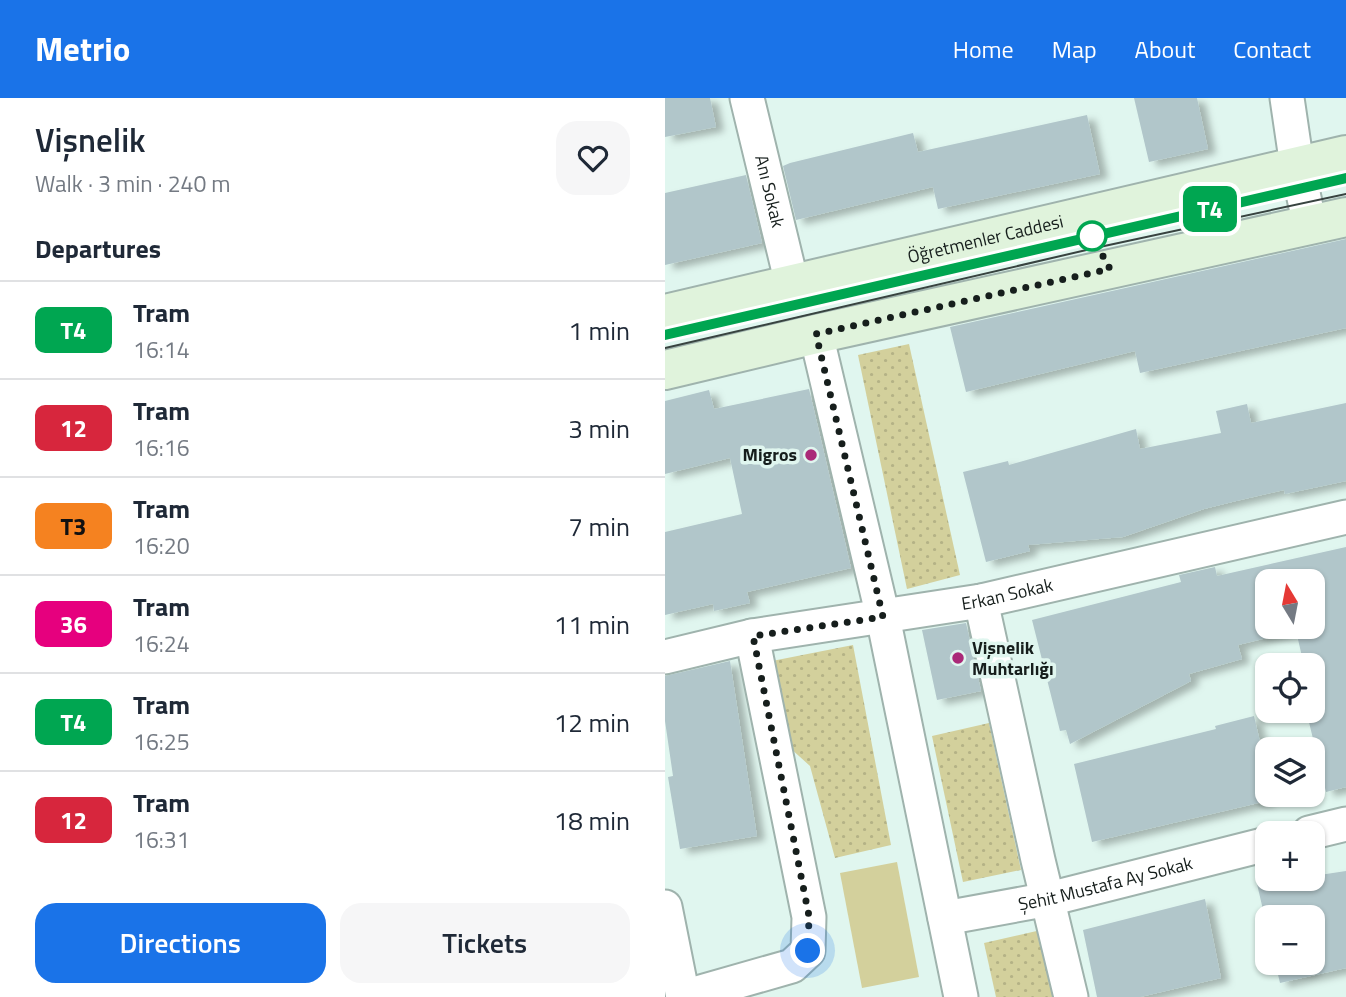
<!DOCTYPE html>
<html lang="en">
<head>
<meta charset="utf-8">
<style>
	:root { --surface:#fff; --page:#f6f6f7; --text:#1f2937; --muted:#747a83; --line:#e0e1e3; --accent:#1a73e8 }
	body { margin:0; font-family:"Titillium Web",sans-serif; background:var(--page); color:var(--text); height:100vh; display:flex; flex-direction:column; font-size:26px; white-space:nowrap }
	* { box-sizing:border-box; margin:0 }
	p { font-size:23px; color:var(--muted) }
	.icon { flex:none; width:38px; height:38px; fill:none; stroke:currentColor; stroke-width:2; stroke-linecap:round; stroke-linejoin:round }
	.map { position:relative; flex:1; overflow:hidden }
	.details { display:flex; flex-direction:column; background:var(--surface); width:665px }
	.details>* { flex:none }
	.badge { padding:0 14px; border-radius:10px; font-size:24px; line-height:46px }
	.needle { width:46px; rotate:350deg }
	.controls { position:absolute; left:590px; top:471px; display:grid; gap:14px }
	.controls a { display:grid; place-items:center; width:70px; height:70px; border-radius:14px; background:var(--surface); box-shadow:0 2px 5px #0004; font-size:35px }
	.you { position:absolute; width:35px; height:35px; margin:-18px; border:5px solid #fff; border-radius:50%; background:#1a73e8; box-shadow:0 0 0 10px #1a73e833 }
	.map>.badge { position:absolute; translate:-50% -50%; box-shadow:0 0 0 4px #fff }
	h2 { padding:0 35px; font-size:26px; line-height:63px }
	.round { display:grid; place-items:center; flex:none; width:74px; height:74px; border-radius:21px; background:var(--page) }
	.overview { display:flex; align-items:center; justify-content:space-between; height:119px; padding:0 35px }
	h1 { font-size:33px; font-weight:600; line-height:52px }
	.button { display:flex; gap:14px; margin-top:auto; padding:14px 35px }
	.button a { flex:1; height:80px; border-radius:21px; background:var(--accent); color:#fff; font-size:28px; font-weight:600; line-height:80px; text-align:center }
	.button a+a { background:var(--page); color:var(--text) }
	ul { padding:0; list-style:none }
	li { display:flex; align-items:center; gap:21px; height:98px; padding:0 35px; border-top:2px solid var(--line) }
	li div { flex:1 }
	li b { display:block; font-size:26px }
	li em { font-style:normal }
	li .badge { min-width:77px; font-weight:700; text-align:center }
	header { display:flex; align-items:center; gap:42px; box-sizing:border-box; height:98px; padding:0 35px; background:var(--accent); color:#fff }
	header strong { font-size:33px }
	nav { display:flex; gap:38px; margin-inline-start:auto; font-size:24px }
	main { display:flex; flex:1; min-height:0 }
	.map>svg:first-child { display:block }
	.grass { fill:url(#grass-dots) }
	.pitch { fill:#d3d09c }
	.building { fill:#b1c6ca; fill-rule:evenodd; filter:url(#shadow) }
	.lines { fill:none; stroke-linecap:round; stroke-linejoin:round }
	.street-casing { stroke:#9fb3ad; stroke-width:37 }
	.secondary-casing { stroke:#9fb3ad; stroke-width:42 }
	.street { stroke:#fff; stroke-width:33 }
	.secondary { stroke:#e0f3dc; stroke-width:38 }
	.tram { stroke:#384340; stroke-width:2 }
	.line-casing { stroke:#fff; stroke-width:16 }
	.line { stroke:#00a651; stroke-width:10 }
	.walk { stroke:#161e1c; stroke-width:7; stroke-dasharray:0 12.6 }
	.stop-dot { fill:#fff; stroke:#00a651; stroke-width:3.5 }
	.poi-dot { fill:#aa2a78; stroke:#e0f6ef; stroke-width:2.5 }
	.labels { text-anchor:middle; stroke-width:7; stroke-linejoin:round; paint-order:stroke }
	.street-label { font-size:18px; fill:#161e1c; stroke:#e0f6ef }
	.poi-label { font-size:18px; font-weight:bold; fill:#161e1c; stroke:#e0f6ef; text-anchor:end }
</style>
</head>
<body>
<header>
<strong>Metrio</strong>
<nav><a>Home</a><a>Map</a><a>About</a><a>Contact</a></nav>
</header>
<main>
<section class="details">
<div class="overview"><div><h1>Vişnelik</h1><p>Walk · 3 min · 240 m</p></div><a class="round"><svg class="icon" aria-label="heart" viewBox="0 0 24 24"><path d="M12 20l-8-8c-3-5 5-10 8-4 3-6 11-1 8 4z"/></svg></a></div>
<h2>Departures</h2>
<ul>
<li><span class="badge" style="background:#00a651;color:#fff">T4</span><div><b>Tram</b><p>16:14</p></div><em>1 min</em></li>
<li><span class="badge" style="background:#d7263d;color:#fff">12</span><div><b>Tram</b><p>16:16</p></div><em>3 min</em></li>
<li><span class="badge" style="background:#f58220;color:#111">T3</span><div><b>Tram</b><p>16:20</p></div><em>7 min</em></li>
<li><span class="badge" style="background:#e6007e;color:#fff">36</span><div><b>Tram</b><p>16:24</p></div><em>11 min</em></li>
<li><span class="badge" style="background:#00a651;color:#fff">T4</span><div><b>Tram</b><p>16:25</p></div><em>12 min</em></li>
<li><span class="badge" style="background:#d7263d;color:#fff">12</span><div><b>Tram</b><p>16:31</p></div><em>18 min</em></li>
</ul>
<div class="button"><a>Directions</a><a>Tickets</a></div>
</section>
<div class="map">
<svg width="681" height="899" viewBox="0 0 681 899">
	<defs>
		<pattern id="grass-dots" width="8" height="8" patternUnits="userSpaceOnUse" patternTransform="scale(1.75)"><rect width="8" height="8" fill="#d3d09c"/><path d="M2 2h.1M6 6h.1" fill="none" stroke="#b4b286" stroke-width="1.8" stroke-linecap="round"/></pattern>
		<filter id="shadow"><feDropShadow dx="8" dy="4.5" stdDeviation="3.5" flood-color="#0004"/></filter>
	</defs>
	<rect width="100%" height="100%" fill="#e0f6ef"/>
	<g class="grass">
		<path d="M244,246L295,477L242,491L193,257Z"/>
		<path d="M188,547L226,747L170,760L145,668L124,649L107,563Z"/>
		<path d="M324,625L356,772L298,784L267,638Z"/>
		<path d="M376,832L391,899H331L319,845Z"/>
	</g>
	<path class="pitch" d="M232,764L254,879L197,890L175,775Z"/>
	<g class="building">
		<path d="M0,0H45L51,29L0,39Z"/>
		<path d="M469,0H532L543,51L484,64Z"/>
		<path d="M422,17L435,76L273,111L268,89L131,122L118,68L125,65L248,35L253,54Z"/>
		<path d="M81,77L97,145L0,167V95Z"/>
		<path d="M681,141V230L475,275L470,253L301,294L285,229Z"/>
		<path d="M144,291L186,470L82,494L85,505L49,513L48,506L0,517V434L77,416L65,360L0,376V303L44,292L49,311Z"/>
		<path d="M681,305V383L620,396L619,392L571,403L539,411L458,439L363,447L365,453L321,464L298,374L343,363L344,367L471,331L475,351L556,335L551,313L582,306L586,325Z"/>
		<path d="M681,449V689L661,694L641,612H649L648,567H639L631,533L573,547L577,561L524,576L526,583L405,646L401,632L395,633L367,522L516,484L514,477L550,469L552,478ZM602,483H648V528H602Z"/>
		<path d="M301,525L316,593L272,602L257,532Z"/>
		<path d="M65,563L92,738L15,751L3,679L8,678L0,623V578Z"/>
		<path d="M589,618L602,674V703L427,744L409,666L551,631L550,628Z"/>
		<path d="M681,773V870L615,885L610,864H648V819H602V829L592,786L648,780V778Z"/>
		<path d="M540,801L556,880L475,899H432L418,832Z"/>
	</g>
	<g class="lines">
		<defs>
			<g id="street">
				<path id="s1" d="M82,0L127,186"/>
				<path d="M622,0L632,68L645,127"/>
				<path d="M151,236L218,519L296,899"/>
				<path d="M316,503L373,762L406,899"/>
				<path id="s2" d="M0,559L87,538L316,503L681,419"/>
				<path d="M644,735L681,726"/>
				<path d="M0,809L18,899"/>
				<path id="s3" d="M280,820L384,801L602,746"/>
				<path d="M18,899L127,868L143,853L144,819L87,538"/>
			</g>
			<g id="secondary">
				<path id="s4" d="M0,216L681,57"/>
				<path d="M0,272L151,236L681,119"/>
			</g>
		</defs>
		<use href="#street" class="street-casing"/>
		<use href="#secondary" class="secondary-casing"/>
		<use href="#street" class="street"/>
		<use href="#secondary" class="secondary"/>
		<g class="tram">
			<path d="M0,237L681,80"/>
			<path d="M0,250L430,150L681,96"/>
		</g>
	</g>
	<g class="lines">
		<defs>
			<path id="line" d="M0,237L681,80"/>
		</defs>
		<use href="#line" class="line-casing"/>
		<use href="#line" class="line"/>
		<path class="walk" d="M143,853L144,818L88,538L218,519L151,236L445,171L427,138"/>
	</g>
	<circle class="stop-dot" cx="427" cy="138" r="14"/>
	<g class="poi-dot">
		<circle cx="146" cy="357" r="7"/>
		<circle cx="293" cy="560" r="7"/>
	</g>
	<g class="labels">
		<g class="street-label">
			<text dy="6" stroke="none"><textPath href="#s1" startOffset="96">Anı Sokak</textPath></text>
			<text dy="6" stroke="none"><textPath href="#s4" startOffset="329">Öğretmenler Caddesi</textPath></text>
			<text dy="6" stroke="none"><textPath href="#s2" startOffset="348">Erkan Sokak</textPath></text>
			<text dy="6" stroke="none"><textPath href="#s3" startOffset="164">Şehit Mustafa Ay Sokak</textPath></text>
		</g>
		<g class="poi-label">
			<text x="132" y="363">Migros</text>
			<text x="307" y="556" text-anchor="start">Vişnelik<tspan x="307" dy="21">Muhtarlığı</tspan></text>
		</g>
	</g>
</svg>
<div class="controls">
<a><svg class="needle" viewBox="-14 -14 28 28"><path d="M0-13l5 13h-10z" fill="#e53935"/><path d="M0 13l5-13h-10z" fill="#747a83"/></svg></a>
<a><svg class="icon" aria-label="locate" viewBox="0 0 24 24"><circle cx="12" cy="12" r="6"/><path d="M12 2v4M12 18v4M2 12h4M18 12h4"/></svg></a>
<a><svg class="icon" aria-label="layers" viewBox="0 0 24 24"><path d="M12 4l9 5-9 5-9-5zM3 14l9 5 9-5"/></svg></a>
<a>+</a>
<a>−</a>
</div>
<div class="you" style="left:143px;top:853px"></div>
<b class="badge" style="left:545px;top:111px;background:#00a651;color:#fff">T4</b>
</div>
</main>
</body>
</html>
